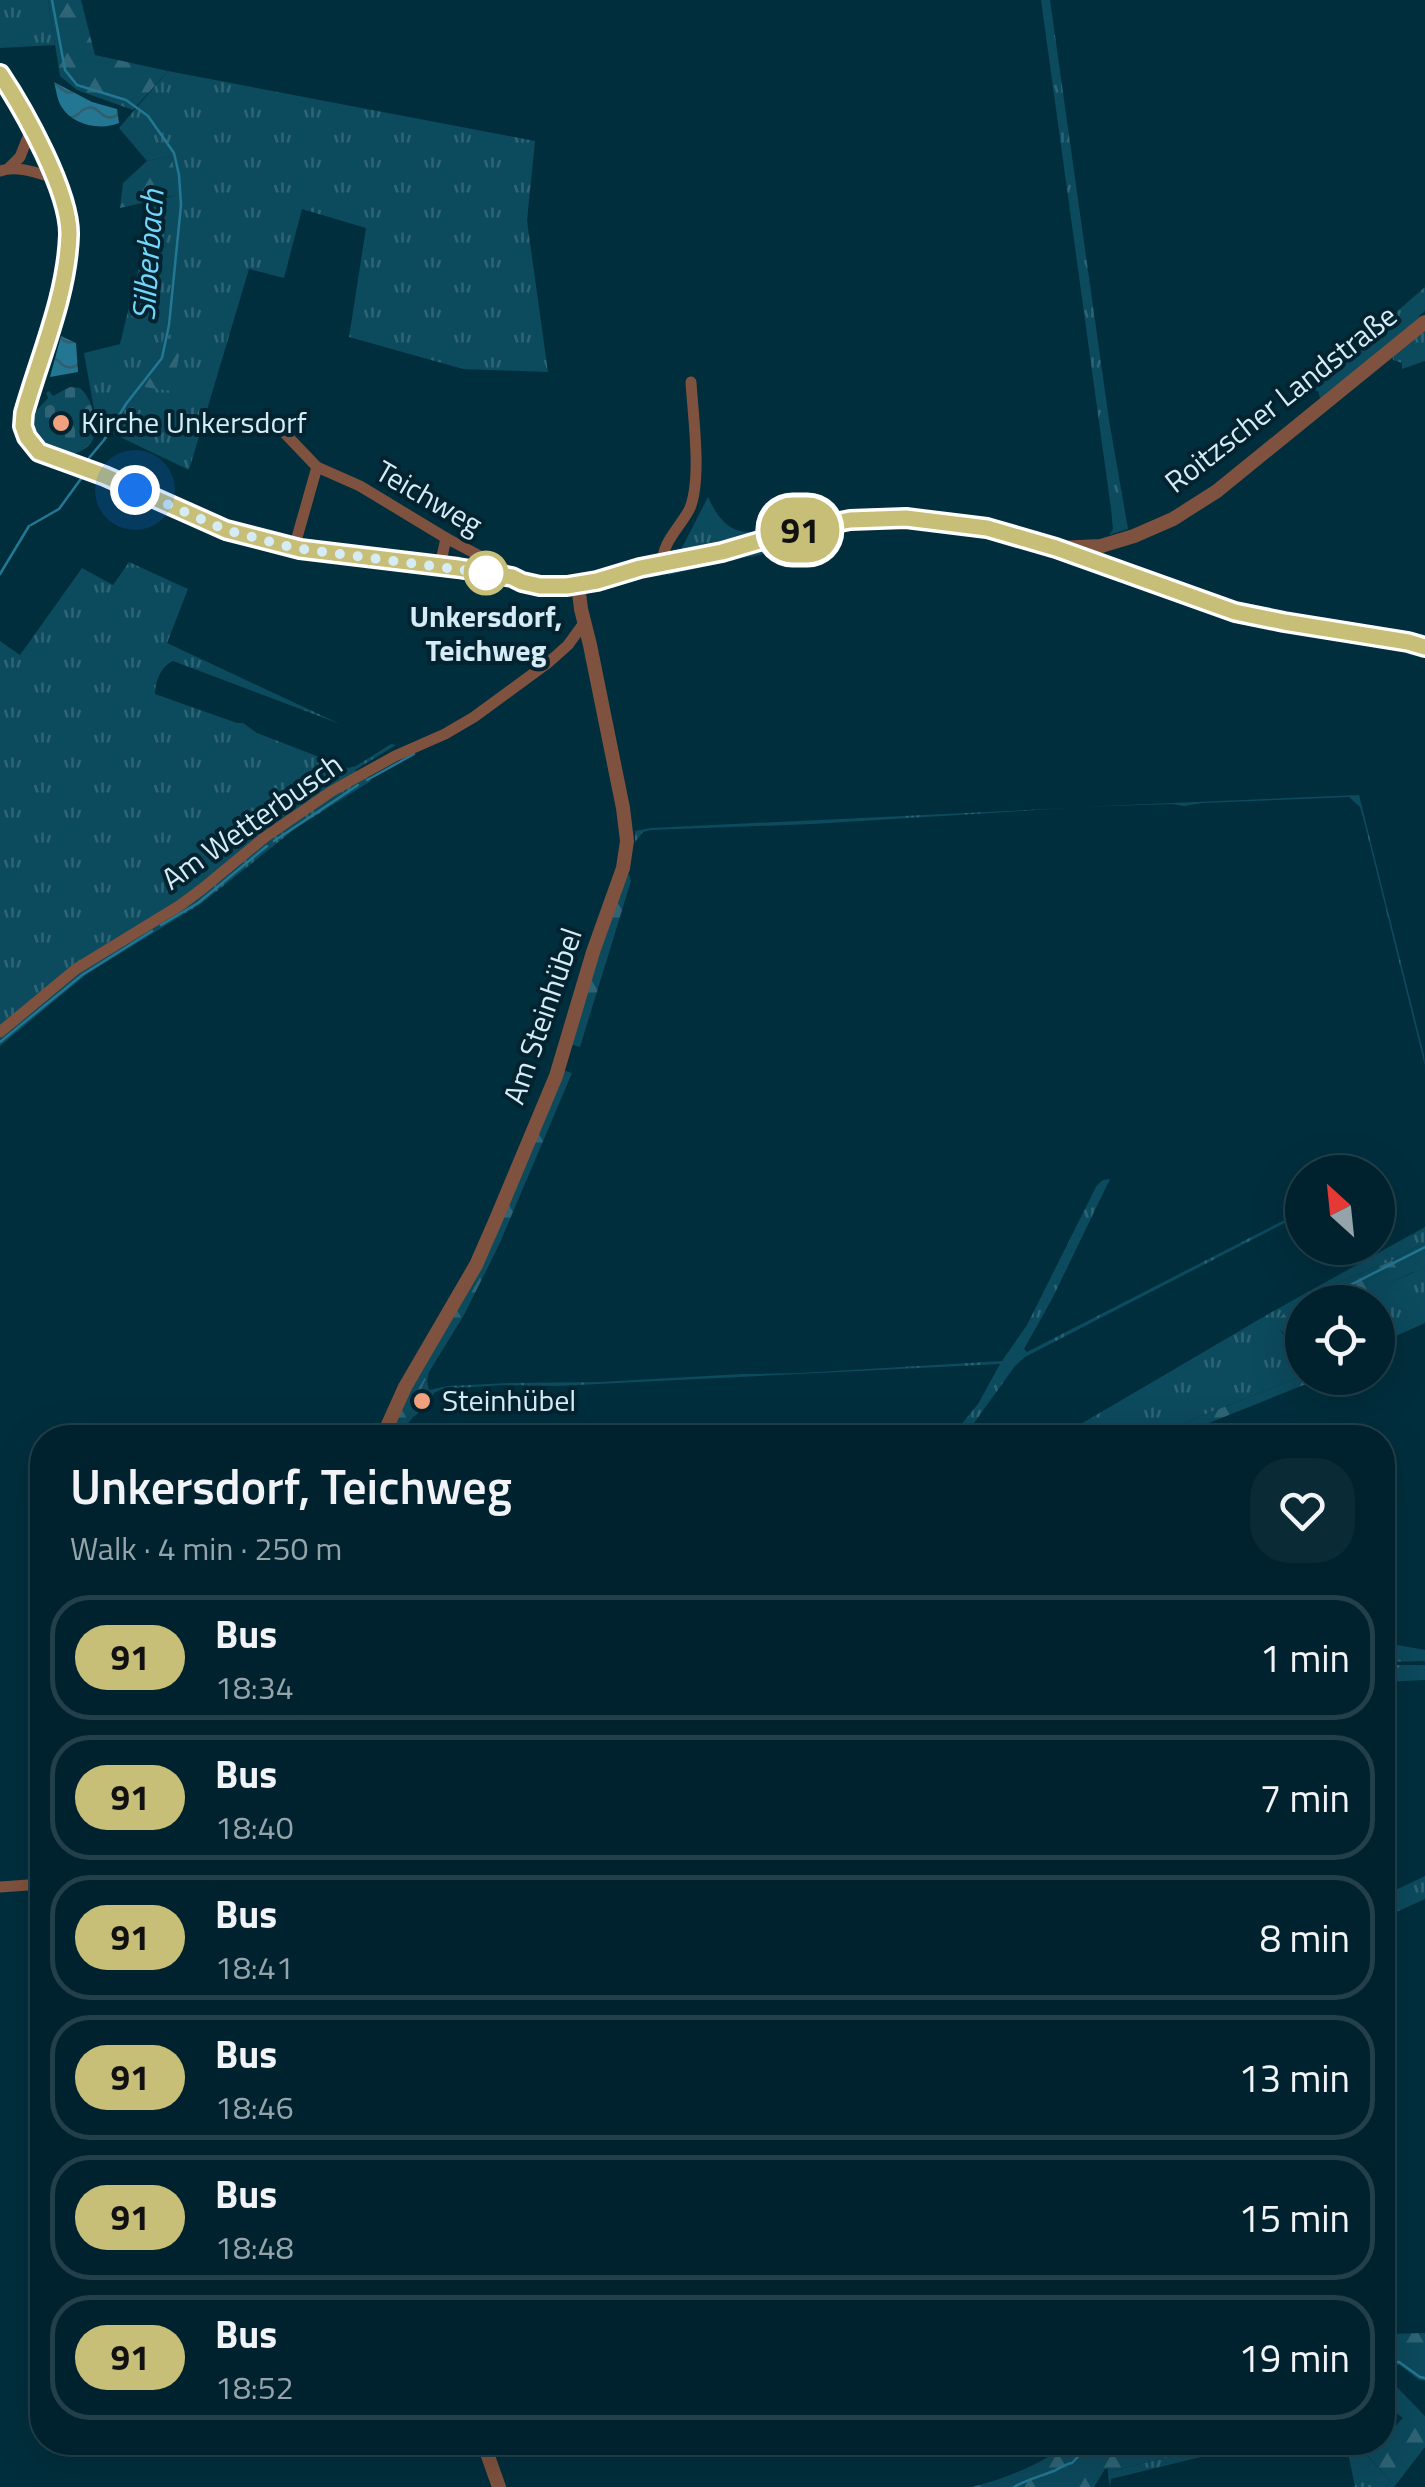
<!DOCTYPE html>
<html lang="en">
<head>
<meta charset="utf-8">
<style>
	:root { --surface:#00222e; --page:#0a2a36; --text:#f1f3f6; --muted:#95a4aa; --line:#223f4a }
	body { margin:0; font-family:"Titillium Web",sans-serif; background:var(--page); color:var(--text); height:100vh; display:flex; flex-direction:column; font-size:38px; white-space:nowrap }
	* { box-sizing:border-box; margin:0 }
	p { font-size:32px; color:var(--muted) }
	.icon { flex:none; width:55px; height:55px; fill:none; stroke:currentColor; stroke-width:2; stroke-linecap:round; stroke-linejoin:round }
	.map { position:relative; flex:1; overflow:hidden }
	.details { position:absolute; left:30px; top:1425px; width:1365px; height:1030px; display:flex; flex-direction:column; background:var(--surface); border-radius:40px; box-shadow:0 10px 40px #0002,0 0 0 2px var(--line) }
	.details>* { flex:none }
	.badge { padding:0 20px; border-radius:32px; font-size:35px; line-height:65px }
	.needle { width:65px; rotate:333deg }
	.tools { position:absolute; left:1285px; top:1155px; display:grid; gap:20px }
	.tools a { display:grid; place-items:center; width:110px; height:110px; border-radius:50%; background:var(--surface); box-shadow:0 10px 40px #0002,0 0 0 2px var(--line); font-size:50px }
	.you { position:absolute; width:50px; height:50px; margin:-25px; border:8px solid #fff; border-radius:50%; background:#1a73e8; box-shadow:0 0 0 15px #1a73e833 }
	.map>.badge { position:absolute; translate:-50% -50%; box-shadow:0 0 0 5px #fff }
	.round { display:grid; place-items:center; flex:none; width:105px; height:105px; border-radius:40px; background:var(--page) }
	.overview { display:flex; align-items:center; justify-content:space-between; height:170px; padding:0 40px }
	h1 { font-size:48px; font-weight:600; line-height:75px }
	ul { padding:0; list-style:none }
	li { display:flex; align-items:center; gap:30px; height:125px; margin:0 20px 15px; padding:0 20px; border:5px solid var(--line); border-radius:40px }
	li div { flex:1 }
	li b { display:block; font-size:38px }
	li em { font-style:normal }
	li .badge { min-width:110px; font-weight:700; text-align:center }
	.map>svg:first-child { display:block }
	.grass { fill:url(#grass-tufts) }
	.forest { fill:url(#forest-firs) }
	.cemetery { fill:url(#cemetery-stones) }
	.water { fill:url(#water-waves) }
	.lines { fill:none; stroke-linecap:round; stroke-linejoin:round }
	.stream { stroke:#247793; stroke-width:2.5 }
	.minor { stroke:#7e523e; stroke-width:11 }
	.tertiary { stroke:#7e523e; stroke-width:14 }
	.line-casing { stroke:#fff; stroke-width:22 }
	.line { stroke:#c7be77; stroke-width:15 }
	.walk { stroke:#d5ebf5; stroke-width:10; stroke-dasharray:0 18 }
	.poi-dot { fill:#f1a17d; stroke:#02232f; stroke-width:4 }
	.stop-dot { fill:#fff; stroke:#c7be77; stroke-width:5 }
	.labels { text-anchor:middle; stroke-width:8; stroke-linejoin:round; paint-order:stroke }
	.street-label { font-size:30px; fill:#d5ebf5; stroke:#02232f }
	.poi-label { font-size:30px; fill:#d5ebf5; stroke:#02232f; text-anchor:start }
	.stop-label { font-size:30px; font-weight:bold; fill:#d5ebf5; stroke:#02232f }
	.water-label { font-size:32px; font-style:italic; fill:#73d6fb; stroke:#02232f }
</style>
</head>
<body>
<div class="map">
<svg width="1425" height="2487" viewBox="0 0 1425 2487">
	<defs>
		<pattern id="grass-tufts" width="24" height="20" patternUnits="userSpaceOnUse" patternTransform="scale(2.5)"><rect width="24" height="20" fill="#0c4a5d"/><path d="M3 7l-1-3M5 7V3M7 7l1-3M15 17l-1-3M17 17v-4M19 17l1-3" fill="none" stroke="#2e6475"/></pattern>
		<pattern id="forest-firs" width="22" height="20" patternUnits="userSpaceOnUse" patternTransform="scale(2.5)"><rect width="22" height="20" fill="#0c4a5d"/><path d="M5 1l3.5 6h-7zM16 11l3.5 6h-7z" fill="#2e6475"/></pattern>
		<pattern id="cemetery-stones" width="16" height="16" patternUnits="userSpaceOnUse" patternTransform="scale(2.5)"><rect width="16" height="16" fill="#0c4a5d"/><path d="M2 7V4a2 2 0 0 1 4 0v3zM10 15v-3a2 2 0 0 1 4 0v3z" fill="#2e6475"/></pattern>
		<pattern id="water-waves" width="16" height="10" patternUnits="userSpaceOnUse" patternTransform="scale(2.5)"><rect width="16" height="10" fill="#247793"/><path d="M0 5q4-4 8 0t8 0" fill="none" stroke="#325e6e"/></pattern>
	</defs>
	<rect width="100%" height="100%" fill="#002e3d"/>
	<g class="grass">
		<path d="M0,0H48L55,45L0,48Z"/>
		<path d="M1041,0H1050L1109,420L1128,529L1109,535L1113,529L1111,509Z"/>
		<path d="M168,71L535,141L527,221L548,372L463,369L349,337L366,228L302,209L284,278L249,269L189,470L97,426L84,353L120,344L155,202L176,195L172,156L147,161L119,128Z"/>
		<path d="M1425,287V311L1419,316L1421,318L1323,398H1320L1318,391L1311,390L1314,384Z"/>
		<path d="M1425,329V361L1402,369V363L1393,360L1392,355Z"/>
		<path d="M708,497C729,544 753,534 795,522L800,539C780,544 767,556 747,557L668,575Z"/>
		<path d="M129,562L188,589L167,643L340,724L173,661C161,666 155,681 155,694L237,723H243L257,733L348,768L356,766L391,744L396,745L355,770L371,781L296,828L202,903L87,974L0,1046V641L20,655L82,568L113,585Z"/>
		<path d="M1359,795L1424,1055L1425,1066L1366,829L1360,807L1349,797L1202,803L1184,806L1173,804L1081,807Z"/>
		<path d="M1069,808L813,824L651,830L643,832L635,842V831L651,828Z"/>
		<path d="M1110,1179L1052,1299L1024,1349L1027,1352L1302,1211V1214L1025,1357L1015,1366L964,1437H951L978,1404L1000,1364L557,1386L503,1385L442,1389L434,1393L427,1407L413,1417L402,1431L429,1372L427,1381L429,1390L448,1386L509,1383L600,1382L743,1374L801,1373L1002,1361L1027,1325L1097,1185L1103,1180Z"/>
		<path d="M1425,1227V1242L1387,1263L1341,1281L1281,1315C1276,1322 1278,1327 1283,1334L1300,1332L1302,1329V1376L1148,1437L1057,1438L1270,1313Z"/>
		<path d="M1425,1266V1323L1378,1344V1302H1353C1375,1286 1402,1280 1425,1266Z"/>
		<path d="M1392,1644L1425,1650V1661L1383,1662V1646Z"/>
		<path d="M1383,1665H1425V1680L1383,1682Z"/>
		<path d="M1425,1876V1899L1383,1918V1896Z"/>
		<path d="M1226,2443H1258L1111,2479L1110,2487L1108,2476L1111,2471Z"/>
		<path d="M1336,2443H1355L1390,2480L1386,2487H1355L1348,2453Z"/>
	</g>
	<g class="forest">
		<path d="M48,0H81L95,55L168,71L133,110L77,90L60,76Z"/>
		<path d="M172,156L177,195L120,208L123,183L147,161Z"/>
		<path d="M164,337L181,343L173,391L137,386L136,377L156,359Z"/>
		<path d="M629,874L631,881L580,1047L570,1044L622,880Z"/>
		<path d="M562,1070L572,1073L499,1245L464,1315L429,1372L402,1431L398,1437H390L389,1432Z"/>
		<path d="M1425,1242V1266L1418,1270L1363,1295L1353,1302H1302V1329L1288,1336L1278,1328V1319L1287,1310L1341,1281L1387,1263Z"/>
		<path d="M1302,1376V1378H1321L1174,1437H1148Z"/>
		<path d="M1425,2333V2381L1419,2380L1400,2365H1383V2334Z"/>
		<path d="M1387,2377L1425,2416V2447L1394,2487H1386L1390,2480L1356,2443L1382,2442L1383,2436L1384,2438L1403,2418L1395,2412L1383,2413V2378Z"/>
		<path d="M1071,2443V2442L1226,2443L1111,2471L1108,2476V2469H1105L1094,2487H972C1008,2478 1040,2464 1071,2443Z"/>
	</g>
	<path class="cemetery" d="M70,387L80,388C89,397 91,403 94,416C99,442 89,450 65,457L39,442L31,428L36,411L48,398L46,393L49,391L53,396Z"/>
	<g class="water">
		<path d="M54,82L92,102L117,109L119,123C100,131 72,125 61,106C57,99 56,89 54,82Z"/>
		<path d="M61,336L76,343L78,372L50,377Z"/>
	</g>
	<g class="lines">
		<g class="stream">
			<path d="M52,0L65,70L77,85L126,100L148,116L174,153L179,175L181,205L169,325L162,358L126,404L104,440L89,458L87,464"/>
			<path d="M31,525L59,509L83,476"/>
			<path d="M0,574L29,526"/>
			<path d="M367,780L414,754"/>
			<path d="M274,841L358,785"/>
			<path d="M161,925L198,903L267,846"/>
			<path d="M0,1042L82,975L152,931"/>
			<path d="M1317,1302L1425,1247"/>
			<path d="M1292,1315L1302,1310"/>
			<path d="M1382,2362H1399L1420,2377L1425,2378"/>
			<path d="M1014,2487C1028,2479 1042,2476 1056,2470C1062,2467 1066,2464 1072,2463L1092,2442"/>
		</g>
		<g class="minor">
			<path d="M9,168L20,157L32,127"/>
			<path d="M0,171C17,165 37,173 54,178"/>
			<path d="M274,422L317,467L360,486L446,538L512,573V577"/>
			<path d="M294,548L317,467"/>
			<path d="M1060,549L1235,612L1425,647"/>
			<path d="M663,564C661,542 681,527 690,508C702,478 693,416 691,382"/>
			<path d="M440,566L446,538"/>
			<path d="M0,1032L76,969L179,906L202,889L265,837L332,791L395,756L445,734L474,717L549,662L568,645L584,623"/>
			<path d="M0,1887L42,1884"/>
		</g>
		<g class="tertiary">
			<path d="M0,74L32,127L50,166L63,203L69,232L51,332L24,413L23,425L27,437L39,452L105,476L226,529L301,549L458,569L512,577L540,585L567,586L597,581L640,568L722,551L790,532L850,520L906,518L987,528L1056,548L1101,546L1134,536L1173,519L1217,491L1425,322"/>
			<path d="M382,1438L405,1387L476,1265L497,1217L556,1076L593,952L623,868L627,841L623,808L590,645L581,609L578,585"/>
			<path d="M483,2442L499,2487"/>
		</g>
	</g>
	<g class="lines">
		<defs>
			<path id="line" d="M0,74C24,110 70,192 69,235C67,296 40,356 24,413L23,426L27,437L39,452L105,476L226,530L300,549L458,568L512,577L522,582L540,586H567L597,581L640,568L722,552L790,532L850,520L906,518L987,528L1056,548L1235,612L1284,622L1408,642L1425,647"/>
		</defs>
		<use href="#line" class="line-casing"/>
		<use href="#line" class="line"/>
		<path class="walk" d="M135,490L226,530L294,548L486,573"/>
	</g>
	<g class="poi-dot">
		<circle cx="61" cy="423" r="10"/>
		<circle cx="422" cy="1401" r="10"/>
	</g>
	<circle class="stop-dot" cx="486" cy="573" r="20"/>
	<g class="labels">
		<g class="street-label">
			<text transform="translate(1281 399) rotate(-38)" y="10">Roitzscher Landstraße</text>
			<text transform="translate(429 498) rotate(30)" y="10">Teichweg</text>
			<text transform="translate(252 822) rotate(-35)" y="10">Am Wetterbusch</text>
			<text transform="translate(543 1016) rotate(-71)" y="10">Am Steinhübel</text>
		</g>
		<g class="poi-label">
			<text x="81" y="433">Kirche Unkersdorf</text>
			<text x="442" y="1411">Steinhübel</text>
		</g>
		<g class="stop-label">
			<text x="486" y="627">Unkersdorf,<tspan x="486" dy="34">Teichweg</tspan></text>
		</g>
		<g class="water-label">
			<text transform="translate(148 255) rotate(-86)" y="11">Silberbach</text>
		</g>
	</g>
</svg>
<div class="tools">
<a><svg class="needle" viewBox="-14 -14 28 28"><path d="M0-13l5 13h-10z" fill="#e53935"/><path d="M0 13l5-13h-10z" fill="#95a4aa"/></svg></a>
<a><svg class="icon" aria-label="locate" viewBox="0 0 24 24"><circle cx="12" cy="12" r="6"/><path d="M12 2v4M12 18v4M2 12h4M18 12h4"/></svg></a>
</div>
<div class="you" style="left:135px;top:490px"></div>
<b class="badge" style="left:800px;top:530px;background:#c7be77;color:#111">91</b>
<section class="details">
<div class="overview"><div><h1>Unkersdorf, Teichweg</h1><p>Walk · 4 min · 250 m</p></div><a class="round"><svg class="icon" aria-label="heart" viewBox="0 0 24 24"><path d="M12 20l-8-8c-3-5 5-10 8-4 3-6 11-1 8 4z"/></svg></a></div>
<ul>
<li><span class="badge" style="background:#c7be77;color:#111">91</span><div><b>Bus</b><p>18:34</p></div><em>1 min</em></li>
<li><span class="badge" style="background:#c7be77;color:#111">91</span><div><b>Bus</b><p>18:40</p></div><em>7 min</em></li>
<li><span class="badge" style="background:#c7be77;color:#111">91</span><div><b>Bus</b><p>18:41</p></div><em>8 min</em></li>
<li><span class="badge" style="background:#c7be77;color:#111">91</span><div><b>Bus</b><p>18:46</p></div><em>13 min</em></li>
<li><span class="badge" style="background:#c7be77;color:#111">91</span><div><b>Bus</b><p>18:48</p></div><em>15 min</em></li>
<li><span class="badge" style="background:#c7be77;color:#111">91</span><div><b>Bus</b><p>18:52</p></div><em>19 min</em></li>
</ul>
</section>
</div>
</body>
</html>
